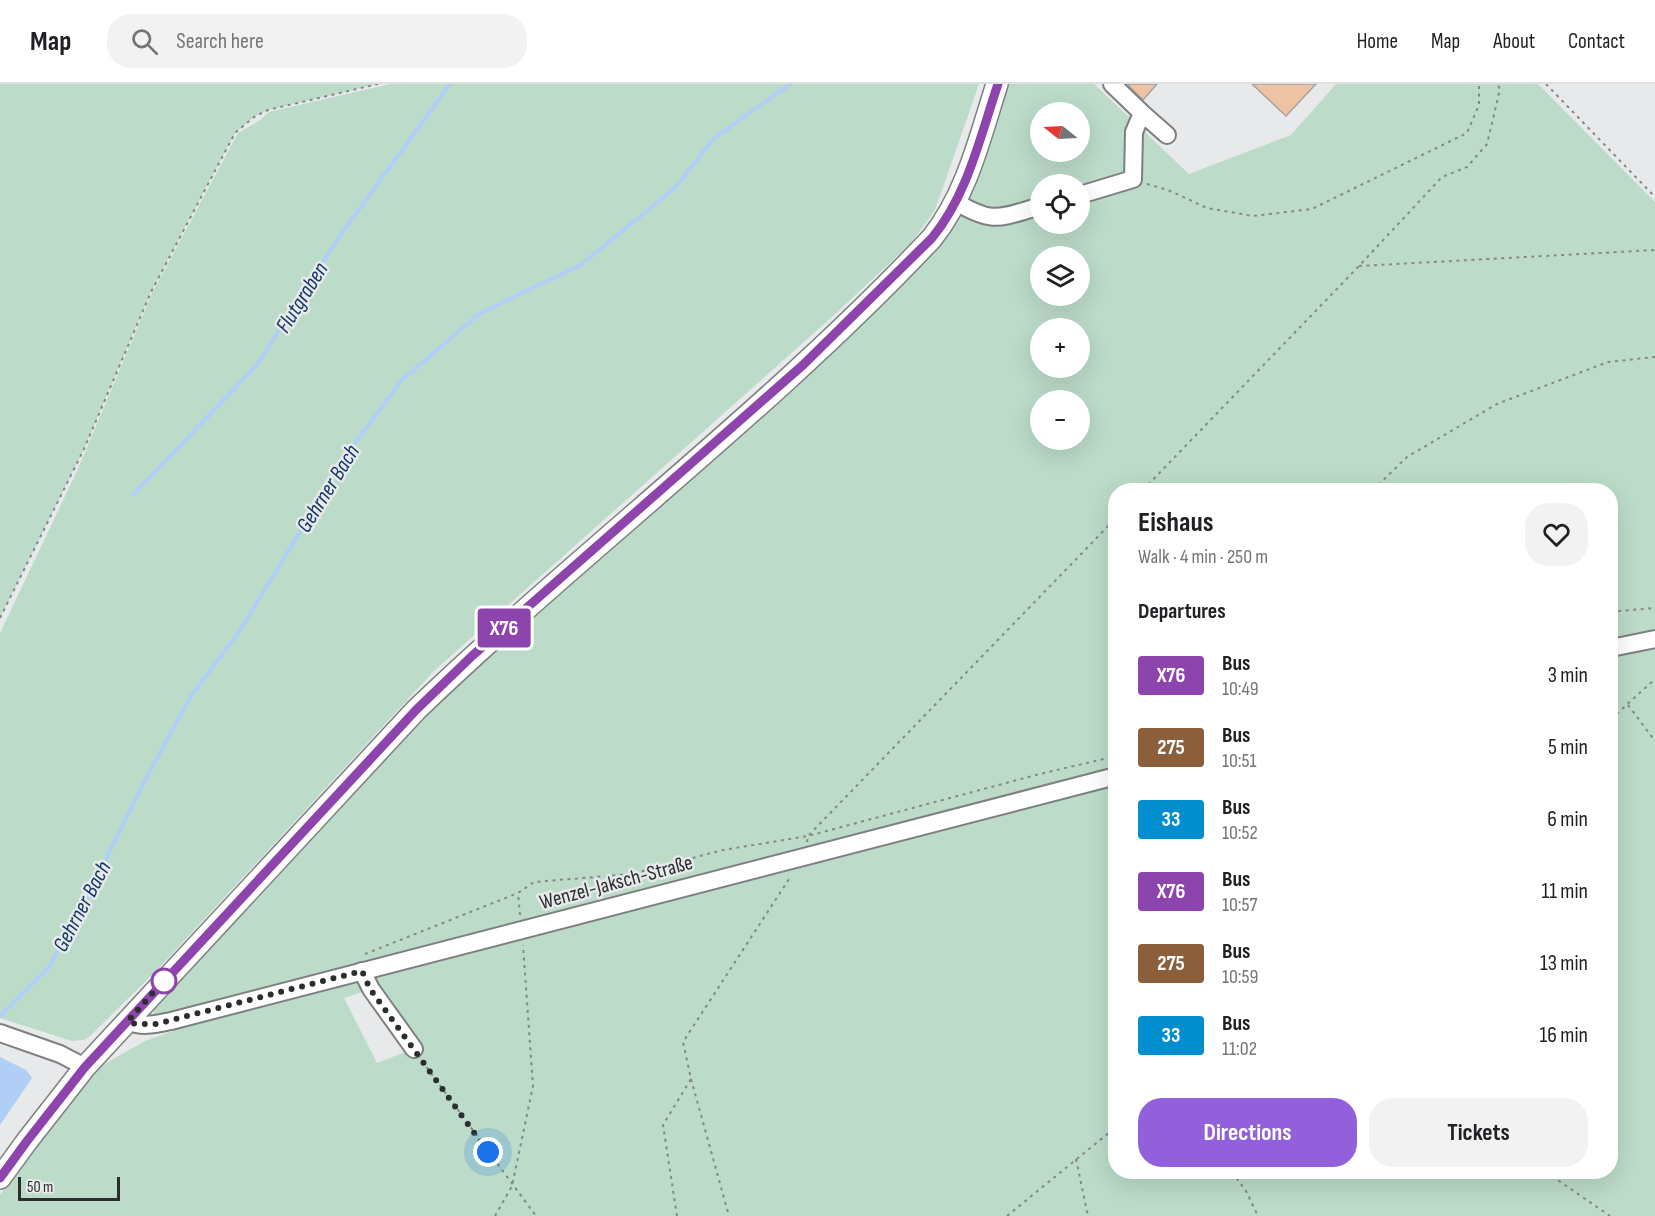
<!DOCTYPE html>
<html lang="en">
<head>
<meta charset="utf-8">
<style>
	:root { --surface:#fff; --page:#f2f2f2; --text:#202124; --muted:#757577; --line:#e0e0e0; --accent:#9160da }
	body { margin:0; font-family:"Sofia Sans Condensed",sans-serif; background:var(--page); color:var(--text); height:100vh; display:flex; flex-direction:column; font-size:22px; white-space:nowrap }
	* { box-sizing:border-box; margin:0 }
	p { font-size:20px; color:var(--muted) }
	.icon { flex:none; width:33px; height:33px; fill:none; stroke:currentColor; stroke-width:2; stroke-linecap:round; stroke-linejoin:round }
	.map { position:relative; flex:1; overflow:hidden }
	.side { position:absolute; left:1108px; top:399px; width:510px; height:696px; display:flex; flex-direction:column; background:var(--surface); border-radius:24px; box-shadow:0 6px 24px #0002 }
	.side>* { flex:none }
	.badge { padding:0 12px; border-radius:4px; font-size:21px; line-height:39px }
	.needle { width:39px; rotate:288deg }
	.tools { position:absolute; left:1030px; top:18px; display:grid; gap:12px }
	.tools a { display:grid; place-items:center; width:60px; height:60px; border-radius:50%; background:var(--surface); box-shadow:0 6px 24px #0002; font-size:30px }
	.scale { position:absolute; left:18px; bottom:15px; width:102px; box-sizing:border-box; padding-left:6px; border:3px solid #2c2d2e; border-top:0; font-size:16px; line-height:21px; white-space:nowrap; color:#2c2d2e; -webkit-text-stroke:4px #e7e9eb; paint-order:stroke }
	.you { position:absolute; width:30px; height:30px; margin:-15px; border:4px solid #fff; border-radius:50%; background:#1a73e8; box-shadow:0 0 0 9px #1a73e833 }
	.map>.badge { position:absolute; translate:-50% -50%; box-shadow:0 0 0 3px #fff }
	h2 { padding:0 30px; font-size:22px; line-height:54px }
	.round { display:grid; place-items:center; flex:none; width:63px; height:63px; border-radius:24px; background:var(--page) }
	.summary { display:flex; align-items:center; justify-content:space-between; height:102px; padding:0 30px }
	h1 { font-size:28px; font-weight:700; line-height:45px }
	.primary-button { display:flex; gap:12px; margin-top:auto; padding:12px 30px }
	.primary-button a { flex:1; height:69px; border-radius:24px; background:var(--accent); color:#fff; font-size:24px; font-weight:700; line-height:69px; text-align:center }
	.primary-button a+a { background:var(--page); color:var(--text) }
	ul { padding:0; list-style:none }
	li { display:flex; align-items:center; gap:18px; height:72px; padding:0 30px }
	li div { flex:1 }
	li b { display:block; font-size:22px }
	li em { font-style:normal }
	li .badge { min-width:66px; font-weight:700; text-align:center }
	header { display:flex; align-items:center; gap:36px; box-sizing:border-box; height:84px; padding:0 30px; background:var(--surface); border-bottom:2px solid var(--line) }
	header strong { font-size:28px }
	nav { display:flex; gap:33px; margin-inline-start:auto; font-size:21px }
	.search { width:420px; height:54px; background:var(--page); display:flex; align-items:center; gap:15px; box-sizing:border-box; padding:0 21px; border-radius:24px; color:var(--muted); font-size:22px }
	.map>svg:first-child { display:block }
	.green { fill:#bcdbc8; fill-rule:evenodd }
	.water { fill:#b1cef7 }
	.lines { fill:none; stroke-linecap:round; stroke-linejoin:round }
	.stream { stroke:#b1cef7; stroke-width:4 }
	.building { fill:#eec3a3; stroke:#a5a3a1; stroke-width:1.5 }
	.minor-casing { stroke:#7e7f81; stroke-width:20 }
	.major-casing { stroke:#7e7f81; stroke-width:24 }
	.path { stroke:#868789; stroke-width:2; stroke-dasharray:3 4.5; stroke-linecap:butt }
	.minor { stroke:#fff; stroke-width:16 }
	.major { stroke:#fff; stroke-width:21 }
	.line-casing { stroke:#fff; stroke-width:14 }
	.line { stroke:#8e44ad; stroke-width:9 }
	.walk { stroke:#2c2d2e; stroke-width:6; stroke-dasharray:0 10.8 }
	.stop-dot { fill:#fff; stroke:#8e44ad; stroke-width:3 }
	.labels { text-anchor:middle; stroke-width:5; stroke-linejoin:round; paint-order:stroke }
	.street-label { font-size:21px; fill:#2c2d2e; stroke:#e7e9eb }
	.water-label { font-size:22px; font-style:italic; fill:#123667; stroke:#e7e9eb }
</style>
</head>
<body>
<header>
<strong>Map</strong>
<div class="search"><svg class="icon" aria-label="search" viewBox="0 0 24 24"><circle cx="10" cy="10" r="6"/><path d="M15 15l6 6"/></svg>Search here</div>
<nav><a>Home</a><a>Map</a><a>About</a><a>Contact</a></nav>
</header>
<div class="map">
<svg width="1655" height="1132" viewBox="0 0 1655 1132">
	<rect width="100%" height="100%" fill="#e7e9eb"/>
	<g class="green">
		<path d="M0,0H378L268,26L254,33L235,49L151,208L84,365L0,534Z"/>
		<path d="M390,0H979L935,126L911,159L833,232L434,587L159,884L89,953L83,956L72,957L0,934V549L77,387L152,209L238,49L259,37L269,28Z"/>
		<path d="M1005,0H1094L1189,90L1291,51L1336,0H1538L1655,118V1132H0V1111L78,1007L103,981L145,957L173,947L174,933L156,932L153,929L155,921L160,916L167,913L190,883L378,678L479,578L915,185ZM1041,28H1080V68H1041ZM1041,100H1080V140H1041ZM1041,172H1080V212H1041ZM1041,244H1080V284H1041ZM1041,316H1080V356H1041ZM1116,406H1611V1088H1116ZM371,905L413,965L377,979L344,914Z"/>
	</g>
	<path class="water" d="M0,973L26,986L32,994L0,1041Z"/>
	<g class="lines">
		<g class="stream">
			<path d="M133,411L257,281L337,156L450,0"/>
			<path d="M0,932L49,883L83,822L144,698L191,612L239,548L349,367L403,295L479,230L582,180L676,103L713,55L790,0"/>
		</g>
	</g>
	<g class="building">
		<path d="M1127,0H1157L1143,16Z"/>
		<path d="M1252,0H1316L1286,32Z"/>
	</g>
	<g class="lines">
		<defs>
			<g id="minor">
				<path d="M1142,29L1167,51"/>
				<path d="M1080,111L1133,95L1134,48L1142,29L1112,0"/>
				<path d="M956,118C994,141 1001,133 1041,122"/>
				<path d="M1611,564L1655,555"/>
				<path d="M362,887L371,905L414,965"/>
				<path d="M128,937C142,944 156,940 171,937L1116,692"/>
				<path d="M0,949L60,970L85,983"/>
			</g>
			<path id="major" d="M0,1094L27,1057L85,983L416,626C584,465 772,324 932,154C967,110 980,53 997,0"/>
		</defs>
		<use href="#minor" class="minor-casing"/>
		<use href="#major" class="major-casing"/>
		<g class="path">
			<path d="M1546,0L1655,113"/>
			<path d="M1147,100L1168,106L1207,124L1253,132L1312,125L1467,49L1479,21V0"/>
			<path d="M1359,182L1655,166"/>
			<path d="M1143,406L1359,182L1442,93L1467,83L1487,60L1500,5L1497,0"/>
			<path d="M1373,406L1407,373L1497,320L1608,278L1655,273"/>
			<path d="M1611,529L1619,527L1655,524"/>
			<path d="M0,534L84,365L151,208L235,49L254,33L268,26L378,0"/>
			<path d="M1628,621L1655,657"/>
			<path d="M1611,635L1655,595"/>
			<path d="M807,758L808,752L1116,434"/>
			<path d="M520,831L518,809L534,798L631,790L723,766L808,752L1036,691L1116,672"/>
			<path d="M365,870L518,809"/>
			<path d="M422,977L536,1132"/>
			<path d="M691,995L729,1132"/>
			<path d="M1076,1075L1088,1132"/>
			<path d="M1232,1088L1246,1107L1258,1132"/>
			<path d="M1546,1088L1610,1132"/>
			<path d="M495,1132L512,1102L533,1002L523,861"/>
			<path d="M677,1132L663,1041L691,995L683,958L791,792"/>
			<path d="M1007,1132L1116,1043"/>
		</g>
		<use href="#minor" class="minor"/>
		<use href="#major" class="major"/>
	</g>
	<g class="lines">
		<defs>
			<path id="line" d="M0,1094L27,1057L85,983L416,626L472,572L803,281L932,154C968,110 980,53 998,0"/>
		</defs>
		<use href="#line" class="line-casing"/>
		<use href="#line" class="line"/>
		<path class="walk" d="M164,897L165,895L128,937L135,940H156L362,887L370,905L488,1068"/>
	</g>
	<circle class="stop-dot" cx="164" cy="897" r="12"/>
	<g class="labels">
		<g class="street-label">
			<text transform="translate(616 798) rotate(-15)" y="7">Wenzel-Jaksch-Straße</text>
		</g>
		<g class="water-label">
			<text transform="translate(301 213) rotate(-58)" y="8">Flutgraben</text>
			<text transform="translate(327 404) rotate(-58)" y="8">Gehrner Bach</text>
			<text transform="translate(81 822) rotate(-62)" y="8">Gehrner Bach</text>
		</g>
	</g>
</svg>
<div class="tools">
<a><svg class="needle" viewBox="-14 -14 28 28"><path d="M0-13l5 13h-10z" fill="#e53935"/><path d="M0 13l5-13h-10z" fill="#757577"/></svg></a>
<a><svg class="icon" aria-label="locate" viewBox="0 0 24 24"><circle cx="12" cy="12" r="6"/><path d="M12 2v4M12 18v4M2 12h4M18 12h4"/></svg></a>
<a><svg class="icon" aria-label="layers" viewBox="0 0 24 24"><path d="M12 4l9 5-9 5-9-5zM3 14l9 5 9-5"/></svg></a>
<a>+</a>
<a>−</a>
</div>
<div class="scale">50 m</div>
<div class="you" style="left:488px;top:1068px"></div>
<b class="badge" style="left:504px;top:544px;background:#8e44ad;color:#fff">X76</b>
<section class="side">
<div class="summary"><div><h1>Eishaus</h1><p>Walk · 4 min · 250 m</p></div><a class="round"><svg class="icon" aria-label="heart" viewBox="0 0 24 24"><path d="M12 20l-8-8c-3-5 5-10 8-4 3-6 11-1 8 4z"/></svg></a></div>
<h2>Departures</h2>
<ul>
<li><span class="badge" style="background:#8e44ad;color:#fff">X76</span><div><b>Bus</b><p>10:49</p></div><em>3 min</em></li>
<li><span class="badge" style="background:#8b5e3c;color:#fff">275</span><div><b>Bus</b><p>10:51</p></div><em>5 min</em></li>
<li><span class="badge" style="background:#008ecf;color:#fff">33</span><div><b>Bus</b><p>10:52</p></div><em>6 min</em></li>
<li><span class="badge" style="background:#8e44ad;color:#fff">X76</span><div><b>Bus</b><p>10:57</p></div><em>11 min</em></li>
<li><span class="badge" style="background:#8b5e3c;color:#fff">275</span><div><b>Bus</b><p>10:59</p></div><em>13 min</em></li>
<li><span class="badge" style="background:#008ecf;color:#fff">33</span><div><b>Bus</b><p>11:02</p></div><em>16 min</em></li>
</ul>
<div class="primary-button"><a>Directions</a><a>Tickets</a></div>
</section>
</div>
</body>
</html>
